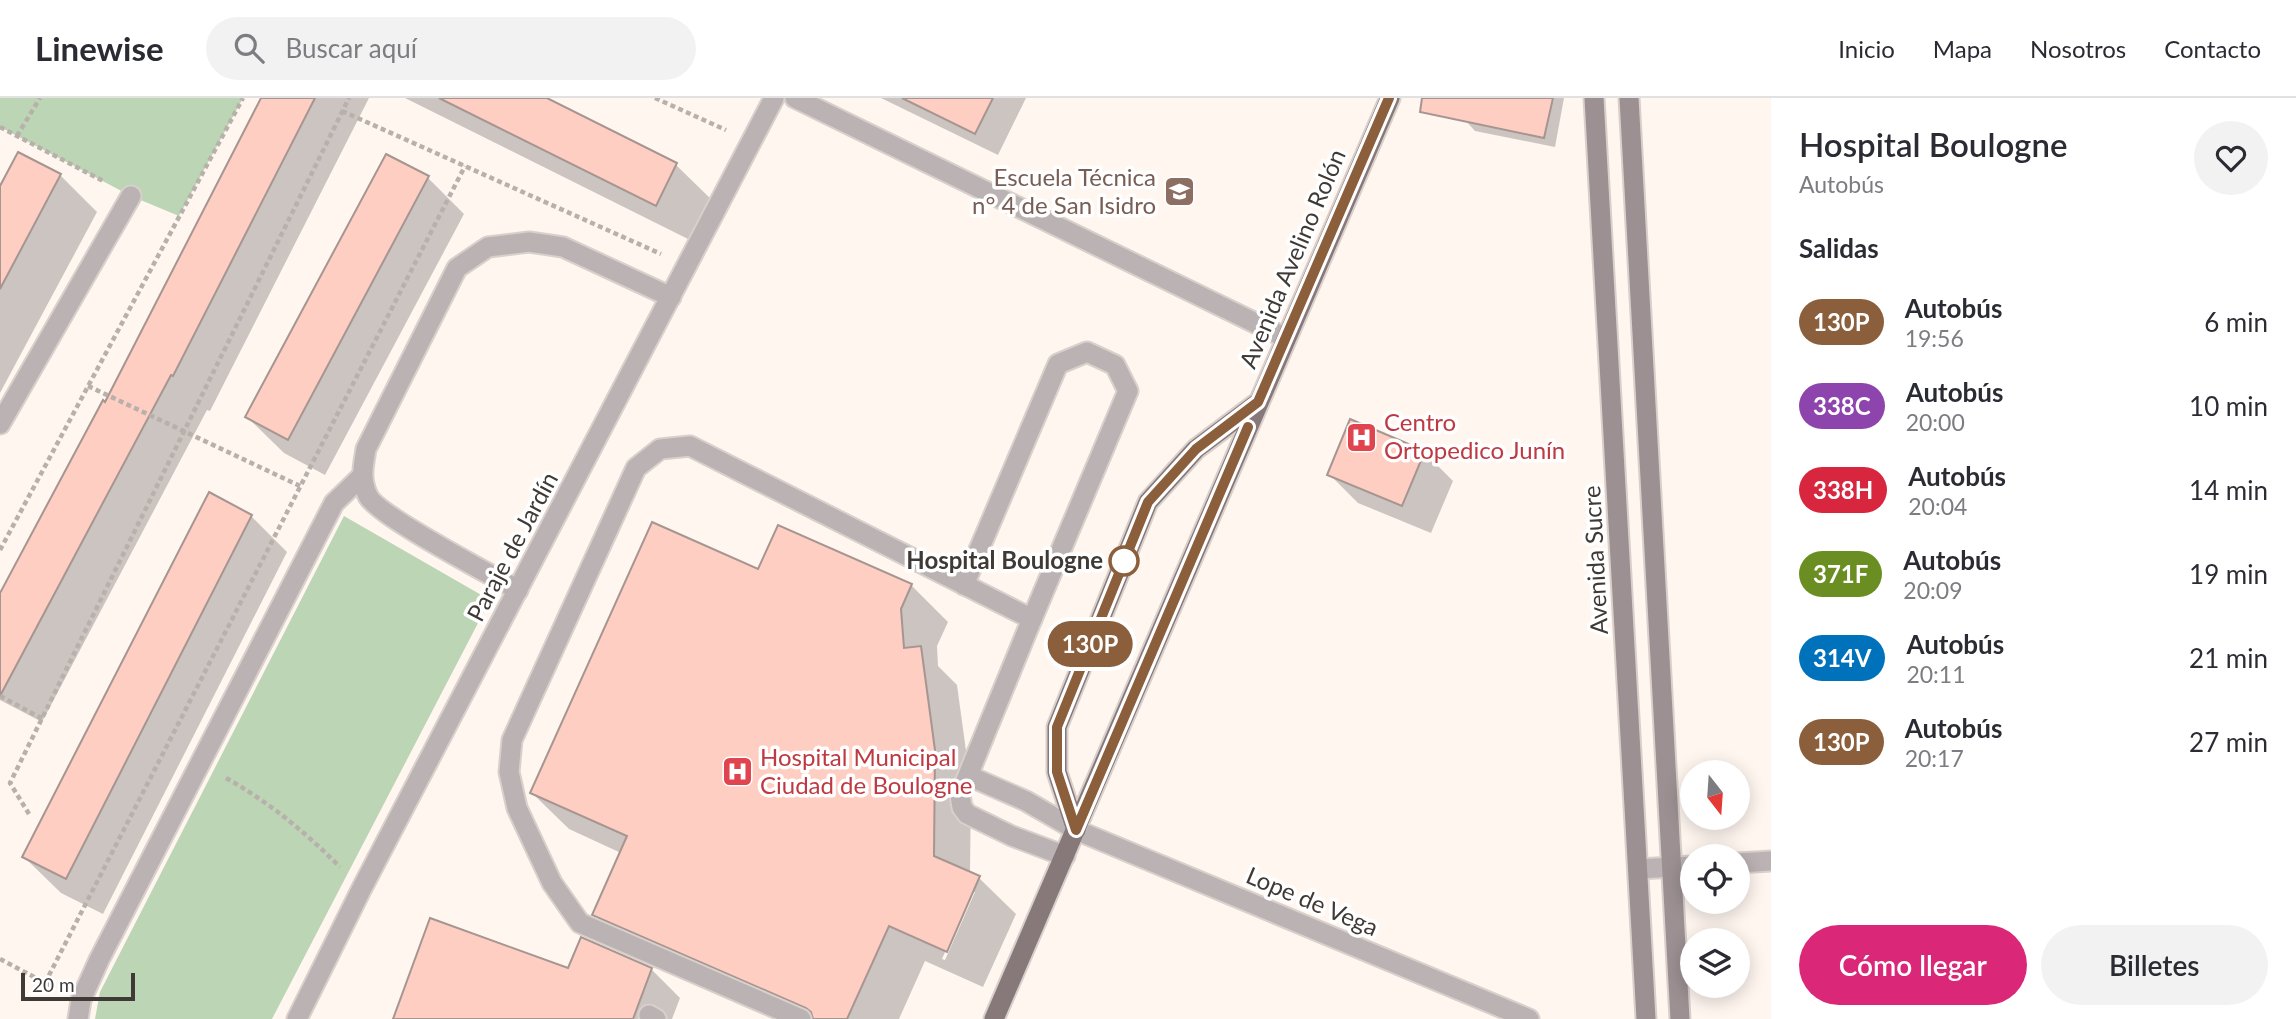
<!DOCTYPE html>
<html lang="es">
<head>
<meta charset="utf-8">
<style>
	:root { --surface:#fff; --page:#f2f2f3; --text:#2b2b33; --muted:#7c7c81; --line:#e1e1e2; --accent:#db2777 }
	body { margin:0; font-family:Lato,sans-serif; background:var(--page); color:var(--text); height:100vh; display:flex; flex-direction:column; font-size:26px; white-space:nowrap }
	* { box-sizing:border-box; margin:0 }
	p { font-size:23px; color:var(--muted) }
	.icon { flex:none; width:38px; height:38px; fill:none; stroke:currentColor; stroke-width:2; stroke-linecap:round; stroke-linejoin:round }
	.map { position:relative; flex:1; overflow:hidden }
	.side { display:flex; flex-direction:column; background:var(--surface); width:525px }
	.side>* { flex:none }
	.badge { padding:0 14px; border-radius:23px; font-size:24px; line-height:46px }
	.needle { width:46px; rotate:163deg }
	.fabs { position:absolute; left:1680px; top:662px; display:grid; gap:14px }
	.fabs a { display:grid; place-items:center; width:70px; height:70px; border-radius:50%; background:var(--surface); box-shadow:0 4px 18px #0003; font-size:35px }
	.scale { position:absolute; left:21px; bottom:18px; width:114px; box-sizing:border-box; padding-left:7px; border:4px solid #403a36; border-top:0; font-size:19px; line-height:24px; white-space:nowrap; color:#403a36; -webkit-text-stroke:5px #fff; paint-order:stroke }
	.map>.badge { position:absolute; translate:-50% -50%; box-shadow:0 0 0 4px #fff }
	h2 { padding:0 28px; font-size:26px; line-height:63px }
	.round { display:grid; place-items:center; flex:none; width:74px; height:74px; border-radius:37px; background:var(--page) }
	.headline { display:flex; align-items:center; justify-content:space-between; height:119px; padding:0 28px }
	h1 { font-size:33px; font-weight:600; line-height:52px }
	.action { display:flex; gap:14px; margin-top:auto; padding:14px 28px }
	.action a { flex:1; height:80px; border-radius:42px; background:var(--accent); color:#fff; font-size:28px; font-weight:600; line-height:80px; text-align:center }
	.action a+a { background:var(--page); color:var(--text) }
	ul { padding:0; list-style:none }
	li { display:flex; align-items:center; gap:21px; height:84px; padding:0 28px }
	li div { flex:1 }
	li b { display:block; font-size:26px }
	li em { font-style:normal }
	li .badge { min-width:77px; font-weight:700; text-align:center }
	header { display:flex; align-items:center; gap:42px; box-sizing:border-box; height:98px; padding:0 35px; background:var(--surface); border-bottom:2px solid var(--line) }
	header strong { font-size:33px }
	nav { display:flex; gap:38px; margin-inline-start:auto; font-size:24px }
	.search { width:490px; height:63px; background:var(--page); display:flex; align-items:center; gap:18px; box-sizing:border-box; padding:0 24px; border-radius:38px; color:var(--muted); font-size:26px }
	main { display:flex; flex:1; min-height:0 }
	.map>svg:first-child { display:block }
	.green { fill:#bcd5b4 }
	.shadow { fill:#0003; fill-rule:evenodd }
	.building { fill:#fdcec1; stroke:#a69590; stroke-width:2 }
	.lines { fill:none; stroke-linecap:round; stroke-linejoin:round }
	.service-casing { stroke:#d9d0cb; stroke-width:23 }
	.minor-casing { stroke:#d9d0cb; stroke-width:23 }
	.tertiary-casing { stroke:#d9d0cb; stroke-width:23 }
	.secondary-casing { stroke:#d9d0cb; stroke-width:23 }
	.primary-casing { stroke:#d9d0cb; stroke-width:23 }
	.path { stroke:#b8b0ab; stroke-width:4.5; stroke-dasharray:5 3.5; stroke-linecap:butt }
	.service { stroke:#bab2b3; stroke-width:19 }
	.minor { stroke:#bab2b3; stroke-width:19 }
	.tertiary { stroke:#bab2b3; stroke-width:19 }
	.secondary { stroke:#9c9092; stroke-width:19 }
	.primary { stroke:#87787a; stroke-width:19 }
	.line-casing { stroke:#fff; stroke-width:16 }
	.line { stroke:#8b5e3c; stroke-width:10 }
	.stop-dot { fill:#fff; stroke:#8b5e3c; stroke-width:3.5 }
	.labels { text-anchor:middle; stroke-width:7; stroke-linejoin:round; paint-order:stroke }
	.education-label { font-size:24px; fill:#785e54; stroke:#fff; text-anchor:end }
	.street-label { font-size:24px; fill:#403a36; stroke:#fff }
	.health-label { font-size:24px; fill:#be3a42; stroke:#fff; text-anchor:start }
	.stop-label { font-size:24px; font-weight:bold; fill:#403a36; stroke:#fff; text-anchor:end }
</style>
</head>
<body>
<header>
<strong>Linewise</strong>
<div class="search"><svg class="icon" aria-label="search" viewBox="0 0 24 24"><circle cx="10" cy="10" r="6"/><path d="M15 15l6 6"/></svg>Buscar aquí</div>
<nav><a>Inicio</a><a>Mapa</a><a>Nosotros</a><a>Contacto</a></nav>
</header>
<main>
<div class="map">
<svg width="1771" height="921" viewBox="0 0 1771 921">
	<rect width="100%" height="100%" fill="#fff6f0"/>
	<g class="green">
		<path d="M0,0H243L179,118L131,98L0,29Z"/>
		<path d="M344,418L490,502L272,921H95L100,894Z"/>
	</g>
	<g class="shadow">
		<path d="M263,0H369L210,313L207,312L42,624L0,602V499L106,306Z"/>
		<path d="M405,0H543L676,67L713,103L692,143Z"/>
		<path d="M881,0H1026L998,57Z"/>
		<path d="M1470,0H1564L1555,49L1475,33L1465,22Z"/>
		<path d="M19,56L60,77L97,114L0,295V92Z"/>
		<path d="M428,80L464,116L325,377L284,355L247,319Z"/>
		<path d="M1424,354L1453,383L1431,435L1358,405L1329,376Z"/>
		<path d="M251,418L287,454L103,816L61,795L24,759Z"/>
		<path d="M759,473L911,487L948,524L937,548L938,568L957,587L971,689L970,775L979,780L1016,816L983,889L925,863L899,921H787L630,853L594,816L621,755L569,731L532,695ZM971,794H975L945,862L942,861Z"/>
		<path d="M651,871L680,900L672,921H395L569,872Z"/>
	</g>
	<g class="building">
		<path d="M261,0H315L173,278L171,277L0,598V495L103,302L105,304Z"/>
		<path d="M439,0H547L677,65L656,108Z"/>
		<path d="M902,0H993L975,36Z"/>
		<path d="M1422,0H1553L1544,40L1420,14Z"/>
		<path d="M18,54L61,76L0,191V88Z"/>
		<path d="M386,56L429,78L288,342L245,319Z"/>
		<path d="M1350,321L1425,353L1402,408L1327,377Z"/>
		<path d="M209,394L252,417L66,781L22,759Z"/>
		<path d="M652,424L758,471L778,427L912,486L901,511L904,550L921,548L935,652L934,758L980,778L947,854L889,828L847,921H813L811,914L806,910L592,817L627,738L530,695Z"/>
		<path d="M430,820L568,870L581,839L652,870L633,921H393Z"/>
	</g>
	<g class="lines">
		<defs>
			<g id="service">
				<path d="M964,487L1058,266L1087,254L1115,267L1128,293L1032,521"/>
				<path d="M518,492C492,477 378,418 368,398C360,381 363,369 366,351L457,170L488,149L529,144L563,149L671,199"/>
				<path d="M969,678L1026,703L1076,732"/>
				<path d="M649,917L656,921"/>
				<path d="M78,921L81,902L99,862L334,405L361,379"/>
				<path d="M801,921L580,825L552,785L517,710L509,674L512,642L636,370L660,351L690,348L1032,521L960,697L962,709L967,716L1012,738L1065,758"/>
			</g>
			<g id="minor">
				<path d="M795,0L1286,240"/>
				<path d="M0,326L131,98"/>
				<path d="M1738,765L1771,763"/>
				<path d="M1638,771L1692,768"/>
				<path d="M297,921L362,790L774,0"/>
			</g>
			<path id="tertiary" d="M1076,732L1529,921"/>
			<g id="secondary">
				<path d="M1594,0L1646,921"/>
				<path d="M1629,0L1680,921"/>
			</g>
			<g id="primary">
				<path d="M1076,732L1057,674V629L1148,404L1196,351L1256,306"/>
				<path d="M994,921L1390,0"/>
			</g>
		</defs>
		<use href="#service" class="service-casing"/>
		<use href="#minor" class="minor-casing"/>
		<use href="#tertiary" class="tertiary-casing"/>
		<use href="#secondary" class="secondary-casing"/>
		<use href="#primary" class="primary-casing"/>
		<g class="path">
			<path d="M655,0L726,32"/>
			<path d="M342,13L661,156"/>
			<path d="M0,29L105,84"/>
			<path d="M17,38L40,0"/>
			<path d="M88,288L300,388"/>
			<path d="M0,452L243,0"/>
			<path d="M0,598L43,621"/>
			<path d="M226,680C270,705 304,733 340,769"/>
			<path d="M29,716L10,685L349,0"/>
			<path d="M0,861L55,890"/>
			<path d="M45,885L465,68"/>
		</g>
		<use href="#service" class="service"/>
		<use href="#minor" class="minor"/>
		<use href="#tertiary" class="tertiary"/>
		<use href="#secondary" class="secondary"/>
		<use href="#primary" class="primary"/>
	</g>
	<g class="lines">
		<defs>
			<path id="line" d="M1248,329L1076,732L1057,674V629L1148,404L1196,351L1258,304L1389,0"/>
		</defs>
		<use href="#line" class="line-casing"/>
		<use href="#line" class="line"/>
	</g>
	<defs>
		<symbol id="school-square" viewBox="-11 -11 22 22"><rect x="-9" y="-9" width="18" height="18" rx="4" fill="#8d6e63" stroke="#fff"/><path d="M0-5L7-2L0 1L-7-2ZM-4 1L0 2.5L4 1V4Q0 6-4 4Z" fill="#fff"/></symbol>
		<symbol id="hospital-square" viewBox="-11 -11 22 22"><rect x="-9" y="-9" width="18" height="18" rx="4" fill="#e0444e" stroke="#fff"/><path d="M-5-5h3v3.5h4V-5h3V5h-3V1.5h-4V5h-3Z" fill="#fff"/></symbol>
	</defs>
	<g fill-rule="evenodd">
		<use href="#school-square" x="1162" y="76" width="35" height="35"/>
		<use href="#hospital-square" x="1344" y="322" width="35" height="35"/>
		<use href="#hospital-square" x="720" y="656" width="35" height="35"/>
	</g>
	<circle class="stop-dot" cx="1124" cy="463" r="14"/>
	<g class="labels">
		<g class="education-label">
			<text x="1156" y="88">Escuela Técnica<tspan x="1156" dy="28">n° 4 de San Isidro</tspan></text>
		</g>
		<g class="street-label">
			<text transform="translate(1293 161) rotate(-67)" y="8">Avenida Avelino Rolón</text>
			<text transform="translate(513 449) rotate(-62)" y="8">Paraje de Jardín</text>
			<text transform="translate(1596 462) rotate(-93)" y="8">Avenida Sucre</text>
			<text transform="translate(1312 804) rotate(23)" y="8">Lope de Vega</text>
		</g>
		<g class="health-label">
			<text x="1384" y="333">Centro<tspan x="1384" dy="28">Ortopedico Junín</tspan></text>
			<text x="760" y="668">Hospital Municipal<tspan x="760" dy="28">Ciudad de Boulogne</tspan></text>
		</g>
		<g class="stop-label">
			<text x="1103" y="471">Hospital Boulogne</text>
		</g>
	</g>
</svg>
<div class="fabs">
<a><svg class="needle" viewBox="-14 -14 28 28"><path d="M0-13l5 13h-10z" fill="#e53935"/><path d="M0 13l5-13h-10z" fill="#7c7c81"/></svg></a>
<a><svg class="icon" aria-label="locate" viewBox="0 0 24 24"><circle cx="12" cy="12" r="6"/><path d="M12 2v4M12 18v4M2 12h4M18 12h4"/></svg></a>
<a><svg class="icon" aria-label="layers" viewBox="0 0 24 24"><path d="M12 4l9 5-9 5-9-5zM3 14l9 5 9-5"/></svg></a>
</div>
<div class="scale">20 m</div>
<b class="badge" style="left:1090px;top:546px;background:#8b5e3c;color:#fff">130P</b>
</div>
<section class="side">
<div class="headline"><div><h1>Hospital Boulogne</h1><p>Autobús</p></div><a class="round"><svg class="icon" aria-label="heart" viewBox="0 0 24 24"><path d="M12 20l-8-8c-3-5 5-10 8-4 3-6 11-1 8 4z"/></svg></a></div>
<h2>Salidas</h2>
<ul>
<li><span class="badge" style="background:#8b5e3c;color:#fff">130P</span><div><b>Autobús</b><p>19:56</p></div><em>6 min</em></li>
<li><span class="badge" style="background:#8e44ad;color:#fff">338C</span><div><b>Autobús</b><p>20:00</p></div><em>10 min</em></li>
<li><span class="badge" style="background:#d7263d;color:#fff">338H</span><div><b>Autobús</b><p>20:04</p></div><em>14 min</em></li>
<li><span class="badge" style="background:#6b8e23;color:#fff">371F</span><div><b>Autobús</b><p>20:09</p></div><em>19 min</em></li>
<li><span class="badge" style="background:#0072bc;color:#fff">314V</span><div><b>Autobús</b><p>20:11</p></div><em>21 min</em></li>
<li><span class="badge" style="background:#8b5e3c;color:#fff">130P</span><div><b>Autobús</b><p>20:17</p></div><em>27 min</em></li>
</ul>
<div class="action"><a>Cómo llegar</a><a>Billetes</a></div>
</section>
</main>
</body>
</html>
